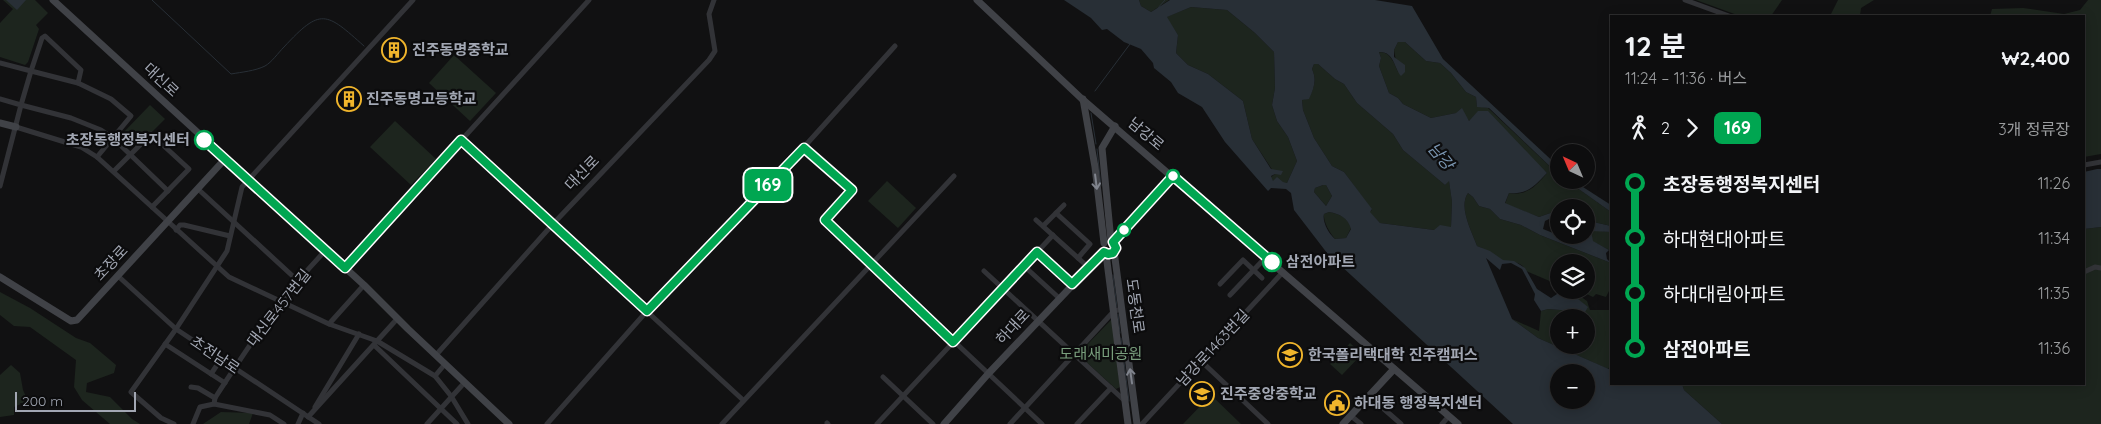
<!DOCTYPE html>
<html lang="ko">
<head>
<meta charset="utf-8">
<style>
	:root { --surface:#0d0d0e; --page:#161617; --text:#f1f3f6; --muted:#9a9c9e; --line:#2d2d2e }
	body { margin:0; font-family:Quicksand,"Noto Sans KR",sans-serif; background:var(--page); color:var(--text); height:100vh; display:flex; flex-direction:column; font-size:19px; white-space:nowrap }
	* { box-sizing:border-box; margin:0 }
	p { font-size:16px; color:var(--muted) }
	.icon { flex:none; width:28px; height:28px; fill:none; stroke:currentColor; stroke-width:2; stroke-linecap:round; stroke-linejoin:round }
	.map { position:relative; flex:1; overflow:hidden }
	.details { position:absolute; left:1610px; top:15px; width:475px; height:370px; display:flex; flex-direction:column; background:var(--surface); border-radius:0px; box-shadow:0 2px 12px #0003,0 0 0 1px var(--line) }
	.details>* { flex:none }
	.badge { padding:0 10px; border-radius:8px; font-size:18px; line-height:32px }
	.needle { width:32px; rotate:316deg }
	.controls { position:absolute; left:1550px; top:144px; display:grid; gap:10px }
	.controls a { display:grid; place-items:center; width:45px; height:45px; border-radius:50%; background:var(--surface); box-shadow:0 2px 12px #0003,0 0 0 1px var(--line); font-size:25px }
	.scale { position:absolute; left:15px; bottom:12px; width:121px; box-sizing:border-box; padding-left:5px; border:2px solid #a2a7b3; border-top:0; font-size:14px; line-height:18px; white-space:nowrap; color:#a2a7b3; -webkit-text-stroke:4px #0c0c0d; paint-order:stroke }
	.map>.badge { position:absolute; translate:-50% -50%; box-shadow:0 0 0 2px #fff }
	.legs { display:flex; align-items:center; gap:8px; height:55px; padding:0 15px; font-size:16px }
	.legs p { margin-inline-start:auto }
	.overview { display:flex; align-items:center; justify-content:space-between; height:85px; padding:0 15px }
	h1 { font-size:28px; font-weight:700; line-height:38px }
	ul { padding:0 15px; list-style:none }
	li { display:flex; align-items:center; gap:18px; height:55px; font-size:19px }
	li i { display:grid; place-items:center; width:8px; height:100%; margin:0 6px; background:currentColor }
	li i::after { content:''; width:12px; height:12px; margin:-6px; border:4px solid; border-radius:50%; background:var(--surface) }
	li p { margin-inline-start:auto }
	li:first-child i { background:linear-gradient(#0000 50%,currentColor 0) }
	li:last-child i { background:linear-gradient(currentColor 50%,#0000 0) }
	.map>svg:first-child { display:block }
	.green { fill:#1d251e; fill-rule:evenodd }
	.water { fill:#282f36; fill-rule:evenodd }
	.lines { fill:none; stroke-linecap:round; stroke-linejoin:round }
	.stream { stroke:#282f36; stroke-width:1 }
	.street { stroke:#323337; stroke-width:5 }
	.secondary { stroke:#404247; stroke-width:7 }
	.oneway { stroke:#80848d }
	.line-1-casing { stroke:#fff; stroke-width:11 }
	.line-1 { stroke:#00a651; stroke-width:8 }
	.stop-1-dot { fill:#fff; stroke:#00a651; stroke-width:2.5 }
	.labels { text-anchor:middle; stroke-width:4.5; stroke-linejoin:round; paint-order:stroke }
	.poi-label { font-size:15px; font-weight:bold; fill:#a2a7b3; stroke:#0c0c0d; text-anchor:start }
	.street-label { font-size:15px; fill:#a2a7b3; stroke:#0c0c0d }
	.stop-label { font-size:15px; font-weight:bold; fill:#a2a7b3; stroke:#0c0c0d; text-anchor:end }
	.park-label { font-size:15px; fill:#799e7d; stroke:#0c0c0d }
	.water-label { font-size:16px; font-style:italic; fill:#7994af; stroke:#0c0c0d }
</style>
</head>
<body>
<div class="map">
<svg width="2101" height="424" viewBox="0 0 2101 424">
	<rect width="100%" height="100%" fill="#111112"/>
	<g class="green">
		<path d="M3,0H35L48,13L36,25L39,29L28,62L25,65L0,57V23L13,9Z"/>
		<path d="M1139,0H1169L1151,12L1141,6Z"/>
		<path d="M1696,0H1782L1771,16H1740Z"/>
		<path d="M1838,0H1874L1861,8L1860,16H1830Z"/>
		<path d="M2088,0H2101V154L2084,157V16H1990L1992,9L2023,8L2064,14L2080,10Z"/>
		<path d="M1191,7L1227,10L1255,33L1274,52L1275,88L1272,105L1277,121L1288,137L1297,161L1287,183L1273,182L1271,177L1275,174L1252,139L1243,101L1208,74L1188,65L1176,53L1178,35L1166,17Z"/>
		<path d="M1398,42H1405L1426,61L1440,63L1451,73L1466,92L1476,97L1477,106L1488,108L1559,175V180H1566L1611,212V226L1589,221L1586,218V208H1559V210L1539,217L1505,204L1509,193C1527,196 1536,186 1547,173L1477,114L1469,121L1464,114L1456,113L1431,118L1403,104L1398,98L1389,93L1379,66L1381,58L1379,52C1391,52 1394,63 1398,72L1394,50Z"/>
		<path d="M454,55L496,93L470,121L429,83Z"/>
		<path d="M1314,64H1318L1335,79L1344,84L1357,103L1393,134L1403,150L1445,185L1449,180L1452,202L1451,227L1434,230L1380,223L1369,212L1372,210L1344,172L1332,166L1314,138L1303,110L1302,100L1309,98C1314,88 1317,80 1312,69Z"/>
		<path d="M150,105L165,119L137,147L122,134Z"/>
		<path d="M395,121L436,159L411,185L370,147Z"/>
		<path d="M887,181L916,208L898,228L868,201Z"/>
		<path d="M1323,185H1326L1332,196L1326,206L1314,192L1315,188Z"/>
		<path d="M1468,193L1473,197L1479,206L1490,209L1500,219L1521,225L1540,235L1611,263V287L1606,297L1596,294L1593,297L1578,290H1586V262H1559V285L1526,271C1520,259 1511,264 1502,260C1494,256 1486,249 1477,246C1472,232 1458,207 1468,193Z"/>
		<path d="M1329,212C1340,214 1348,218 1351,228L1346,238L1335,239C1330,233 1323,222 1324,214Z"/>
		<path d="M2101,227V424H1722L1684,390L1682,384H2084V229Z"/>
		<path d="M1591,230L1611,232V250H1609L1592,241Z"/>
		<path d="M0,292L30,308L76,338L90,343L116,365L114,373L87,383L86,392L110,397L132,419L140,424H110L82,400L74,387L76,360L30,327L14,326L0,315Z"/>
		<path d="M1560,292L1578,299L1580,296L1587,301L1590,310H1611V365L1608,369L1538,338L1512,319L1539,331L1541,311L1548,309L1585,312ZM1559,318H1586V345H1559Z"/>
		<path d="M1112,319L1120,387L1116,389L1082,358L1083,349Z"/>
		<path d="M1350,343L1362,354L1342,375L1330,364Z"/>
		<path d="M11,365L20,373L23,390L28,401L14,407V415L0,417V375Z"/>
		<path d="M1211,395L1241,424H1183Z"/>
		<path d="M221,412L253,413L249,424H203Z"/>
	</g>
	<g class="water">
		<path d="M6,0H26L17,10Z"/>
		<path d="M1064,0H1139L1141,6L1151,12L1170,0H1375L1412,6L1443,59L1559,167V175L1489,108L1477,107L1476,97L1466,92L1451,73L1440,63L1426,61L1405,42H1398L1394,50V57L1405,65V72L1401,76C1394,68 1394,51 1379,52L1381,58L1379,66L1389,93L1398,98L1403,104L1431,118L1456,113L1462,108L1469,121L1478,111H1488L1547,173C1535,185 1528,195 1509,193L1505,203L1539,217L1559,210V214L1545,221L1543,229L1578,243L1582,241L1581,235H1586V218L1589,221L1611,226V232L1591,231L1593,241L1609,250L1606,253L1607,259L1611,263L1540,235L1521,225L1500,219L1490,209L1479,206L1473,197L1468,193C1458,207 1472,232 1477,246L1490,251L1503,260L1514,261L1525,268L1537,289L1551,298L1560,292L1578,299L1588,307L1585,312L1548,309L1541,311L1534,300L1535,294L1522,269L1511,263L1502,264L1500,270L1486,258L1512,319L1538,338L1611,370V384H1682L1684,390L1722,424H1513L1327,253L1294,210L1291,193L1286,189L1271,188L1268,191L1225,142L1202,107L1178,93L1171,82L1154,68L1153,63L1141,49L1124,42L1107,29L1102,30L1091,18ZM1191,7L1227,10L1255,33L1274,52L1275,88L1272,105L1277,121L1288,137L1297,161L1287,183L1283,182L1277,177L1273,181L1271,176L1275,174L1281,175L1283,171L1271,169L1252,139L1243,101L1208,74L1188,65L1176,53L1178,35L1167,17ZM1314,64H1318L1335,79L1344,84L1357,103L1393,134L1403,150L1445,185L1449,181L1452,202L1451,227L1440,225L1434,230L1380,223L1370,212L1372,209L1344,172L1332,166L1314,138L1303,110L1302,100L1309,99C1314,88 1317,80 1312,69ZM1323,185H1326L1332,196L1326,206L1314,192L1315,188ZM1329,212C1340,214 1348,218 1351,229L1346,238L1335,239C1329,234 1322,222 1324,214ZM1559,372H1586V400H1559Z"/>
		<path d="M2097,169H2101V227L2084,229V172Z"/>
		<path d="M1566,180H1572L1611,205V212Z"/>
	</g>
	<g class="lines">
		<g class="stream">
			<path d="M152,0L231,74C242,72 255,71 265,66C272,62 278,53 284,47C321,7 326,12 364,46"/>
			<path d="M1157,9L1165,0"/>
			<path d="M1095,91L1130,44"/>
			<path d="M1091,113L1096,144"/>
			<path d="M1097,149L1101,186"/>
			<path d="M1113,275L1117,307"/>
			<path d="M1118,314L1120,333"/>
			<path d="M1121,338L1129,401"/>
		</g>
		<g class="street">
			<path d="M1685,0L1729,16"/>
			<path d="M45,36L81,70L78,83L31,71L42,38Z"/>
			<path d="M0,63L31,71L21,105L71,118L101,130L113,138L168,191"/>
			<path d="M78,83L111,99L131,116L97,157"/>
			<path d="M0,99L21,105L0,186"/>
			<path d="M16,127L81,147L97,157L229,277L329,324L377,341L435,376L451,396L468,424"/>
			<path d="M461,140L743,400"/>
			<path d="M804,147L852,190L825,220L1042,424"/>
			<path d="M2084,165L2101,162"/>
			<path d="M114,171L151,134L189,169L152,207"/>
			<path d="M198,189L297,280"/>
			<path d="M1056,213L1090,244L1078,258"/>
			<path d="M1036,220L1088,267"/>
			<path d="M1043,226L1064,205"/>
			<path d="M176,230L180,225H184L230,236"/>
			<path d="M1037,252L1073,284"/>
			<path d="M1024,266L1059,298"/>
			<path d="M345,268L589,0"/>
			<path d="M984,271L1125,401"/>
			<path d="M2084,272L2095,267L2101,268"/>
			<path d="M118,276L176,329L319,424"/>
			<path d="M1220,284L1243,260L1262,278"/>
			<path d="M1230,295L1266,257"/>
			<path d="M329,324L364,285"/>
			<path d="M165,344L225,383"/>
			<path d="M374,345L457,424"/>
			<path d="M436,355L552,225L709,60L715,51L709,14L714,0"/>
			<path d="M1201,361L1268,424"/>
			<path d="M211,374L221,359"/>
			<path d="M435,376L445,364"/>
			<path d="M883,377L933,424"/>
			<path d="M191,387L198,388L215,398"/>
			<path d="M1369,396L1401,424"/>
			<path d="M214,404L270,415L284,424"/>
			<path d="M315,407L359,334"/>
			<path d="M1351,416L1361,424"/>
			<path d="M308,417L397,319"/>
			<path d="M827,423L828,424"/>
			<path d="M174,424L161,418L131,392L176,329L227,251L242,187L413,0"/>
			<path d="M193,424L200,407L214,404L215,398C250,344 281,297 325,251"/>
			<path d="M298,424L303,413"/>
			<path d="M427,424L465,382"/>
			<path d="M547,424L647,311L804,147L895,46"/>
			<path d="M722,424L954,176"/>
			<path d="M877,424L1053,235"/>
			<path d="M1010,424L1114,311L1122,309"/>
			<path d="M1077,424L1111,388"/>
			<path d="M1142,424L1283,272"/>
			<path d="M1442,424L1449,416"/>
		</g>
		<g class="secondary">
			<path d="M53,0L364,285L408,329L509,424"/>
			<path d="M977,0L1082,99L1458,424"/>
			<path d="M1083,99L1095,167L1104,243"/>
			<path d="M0,123L16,127"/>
			<path d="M1111,241L1102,148L1115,126"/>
			<path d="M1113,242L1173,176"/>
			<path d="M1114,251L1137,424"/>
			<path d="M1106,254L1128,424"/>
			<path d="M0,277L71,321L77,320L225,159"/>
			<path d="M944,424L988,374L1104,252"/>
			<path d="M1343,424L1394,369"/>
		</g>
	</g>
	<defs><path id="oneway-shaft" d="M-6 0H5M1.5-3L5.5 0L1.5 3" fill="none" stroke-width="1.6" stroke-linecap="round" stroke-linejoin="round" transform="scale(1.25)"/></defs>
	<g class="oneway">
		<use href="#oneway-shaft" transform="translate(1096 182) rotate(83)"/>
		<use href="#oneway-shaft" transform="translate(1131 376) rotate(-98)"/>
	</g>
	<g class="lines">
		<defs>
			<path id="line-1" d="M204,140L345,268L461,140L647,311L804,148L852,190L825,220L953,342L1037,252L1072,284L1104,252L1108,254L1113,253L1116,248L1113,242L1173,176L1272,262"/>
		</defs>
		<use href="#line-1" class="line-1-casing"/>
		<use href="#line-1" class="line-1"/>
	</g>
	<defs>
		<symbol id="building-ring" viewBox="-11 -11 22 22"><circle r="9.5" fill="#0c0c0d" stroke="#f0b52c" stroke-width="1.5"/><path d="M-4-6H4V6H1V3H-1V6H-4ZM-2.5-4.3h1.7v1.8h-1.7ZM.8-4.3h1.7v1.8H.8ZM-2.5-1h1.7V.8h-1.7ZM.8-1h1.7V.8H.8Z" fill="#f0b52c"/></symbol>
		<symbol id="university-ring" viewBox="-11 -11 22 22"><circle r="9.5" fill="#0c0c0d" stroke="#f0b52c" stroke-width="1.5"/><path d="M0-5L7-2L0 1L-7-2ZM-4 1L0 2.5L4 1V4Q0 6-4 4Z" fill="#f0b52c"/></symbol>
		<symbol id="school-ring" viewBox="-11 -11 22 22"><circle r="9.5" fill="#0c0c0d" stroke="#f0b52c" stroke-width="1.5"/><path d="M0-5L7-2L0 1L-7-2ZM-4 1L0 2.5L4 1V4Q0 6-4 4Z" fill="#f0b52c"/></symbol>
		<symbol id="civic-ring" viewBox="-11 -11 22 22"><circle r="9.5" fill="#0c0c0d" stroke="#f0b52c" stroke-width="1.5"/><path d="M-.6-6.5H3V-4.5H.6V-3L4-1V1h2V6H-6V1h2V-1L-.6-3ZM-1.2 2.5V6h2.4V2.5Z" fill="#f0b52c"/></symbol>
	</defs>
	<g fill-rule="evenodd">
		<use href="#building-ring" x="380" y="36" width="28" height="28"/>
		<use href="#building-ring" x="335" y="85" width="28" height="28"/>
		<use href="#university-ring" x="1276" y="341" width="28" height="28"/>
		<use href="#school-ring" x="1188" y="380" width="28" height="28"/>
		<use href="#civic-ring" x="1323" y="389" width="28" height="28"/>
	</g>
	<g class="stop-1-dot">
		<circle cx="204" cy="140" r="9"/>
		<circle cx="1173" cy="176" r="6"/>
		<circle cx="1124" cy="230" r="6"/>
		<circle cx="1272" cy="262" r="9"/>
	</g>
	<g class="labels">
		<g class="poi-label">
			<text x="412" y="55">진주동명중학교</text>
			<text x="366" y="104">진주동명고등학교</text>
			<text x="1308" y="360">한국폴리택대학 진주캠퍼스</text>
			<text x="1220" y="399">진주중앙중학교</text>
			<text x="1354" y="408">하대동 행정복지센터</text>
		</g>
		<g class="street-label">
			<text transform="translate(161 80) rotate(43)" y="5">대신로</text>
			<text transform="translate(1146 134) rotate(40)" y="5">남강로</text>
			<text transform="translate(582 173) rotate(-46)" y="5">대신로</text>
			<text transform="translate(111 263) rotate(-47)" y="5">초장로</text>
			<text transform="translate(1135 306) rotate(82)" y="5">도동천로</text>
			<text transform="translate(279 308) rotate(-52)" y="5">대신로457번길</text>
			<text transform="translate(1013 327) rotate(-47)" y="5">하대로</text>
			<text transform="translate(1213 348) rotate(-47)" y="5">남강로1463번길</text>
			<text transform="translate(215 355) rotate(34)" y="5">초전남로</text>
		</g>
		<g class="stop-label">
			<text x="190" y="145">초장동행정복지센터</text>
			<text x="1286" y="267" text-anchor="start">삼전아파트</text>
		</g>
		<g class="park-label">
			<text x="1101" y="359">도래새미공원</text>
		</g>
		<g class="water-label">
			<text transform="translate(1441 156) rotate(50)" y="6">남강</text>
		</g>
	</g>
</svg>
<div class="controls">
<a><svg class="needle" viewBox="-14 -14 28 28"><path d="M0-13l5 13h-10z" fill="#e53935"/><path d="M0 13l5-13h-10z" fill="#9a9c9e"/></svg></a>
<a><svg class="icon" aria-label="locate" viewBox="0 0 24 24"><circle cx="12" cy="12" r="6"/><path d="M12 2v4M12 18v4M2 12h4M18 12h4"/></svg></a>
<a><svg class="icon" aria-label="layers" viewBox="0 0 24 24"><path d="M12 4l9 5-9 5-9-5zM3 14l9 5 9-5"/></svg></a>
<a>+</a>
<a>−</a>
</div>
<div class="scale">200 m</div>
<b class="badge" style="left:768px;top:185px;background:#00a651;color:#fff">169</b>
<section class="details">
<div class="overview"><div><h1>12 분</h1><p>11:24 – 11:36 · 버스</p></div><b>₩2,400</b></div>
<div class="legs"><svg class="icon" aria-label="walk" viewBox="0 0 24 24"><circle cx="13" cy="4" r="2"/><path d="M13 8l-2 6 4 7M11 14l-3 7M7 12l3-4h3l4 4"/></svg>2<svg class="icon" aria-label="forward" viewBox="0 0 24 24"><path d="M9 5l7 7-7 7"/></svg><b class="badge" style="background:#00a651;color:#fff">169</b><p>3개 정류장</p></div>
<ul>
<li><i style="color:#00a651"></i><b>초장동행정복지센터</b><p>11:26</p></li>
<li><i style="color:#00a651"></i><span>하대현대아파트</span><p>11:34</p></li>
<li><i style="color:#00a651"></i><span>하대대림아파트</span><p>11:35</p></li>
<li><i style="color:#00a651"></i><b>삼전아파트</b><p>11:36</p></li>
</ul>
</section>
</div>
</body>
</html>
